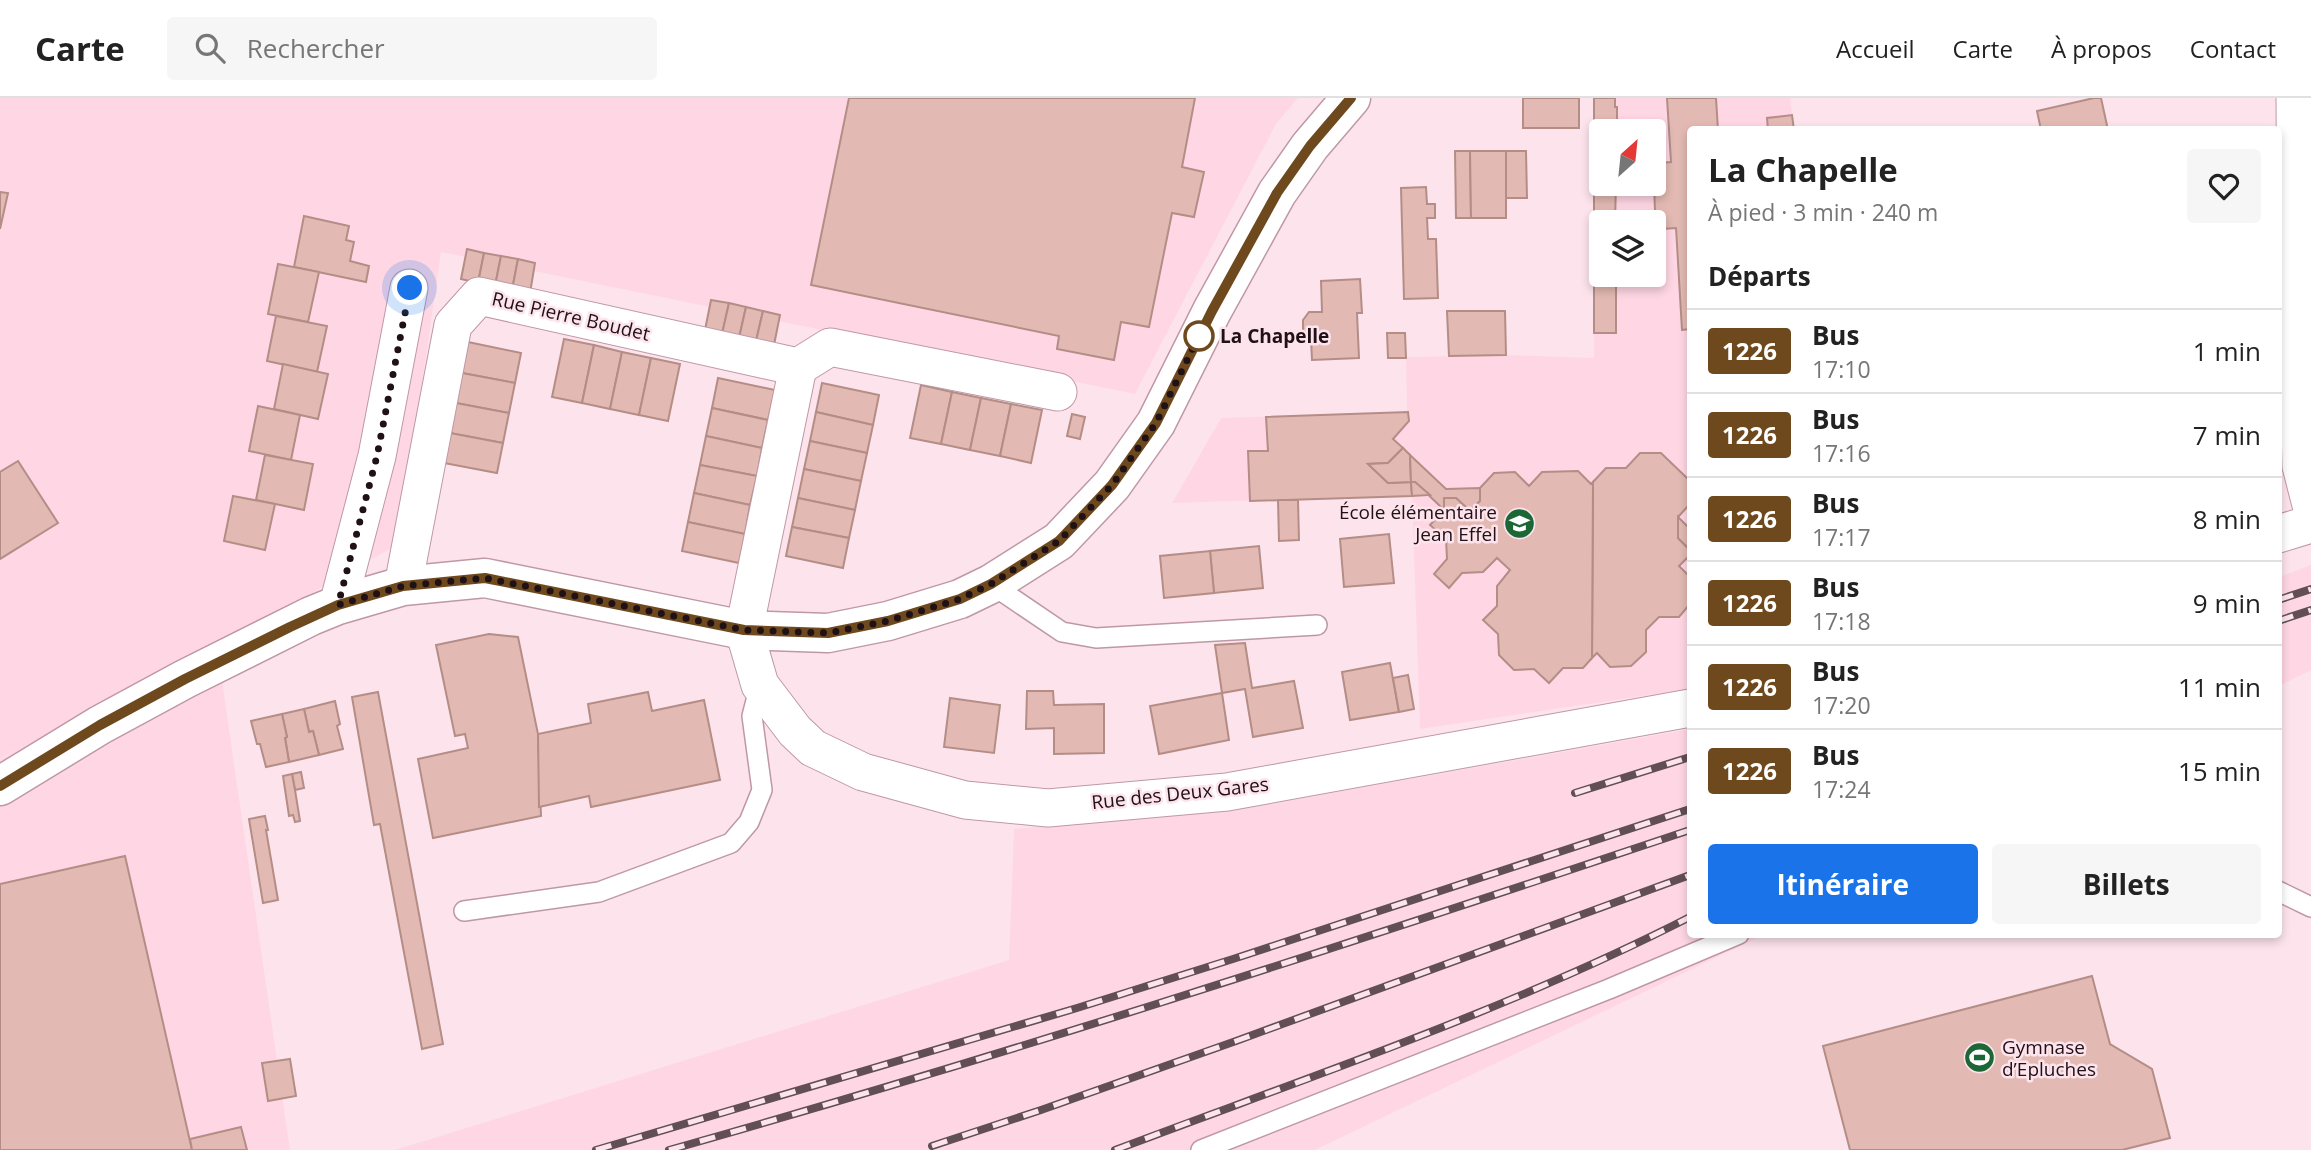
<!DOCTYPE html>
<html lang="fr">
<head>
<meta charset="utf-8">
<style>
	:root { --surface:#fff; --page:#f6f6f6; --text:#222; --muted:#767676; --line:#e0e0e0; --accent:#1a73e8 }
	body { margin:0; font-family:"Open Sans",sans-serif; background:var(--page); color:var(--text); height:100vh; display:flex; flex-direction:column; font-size:26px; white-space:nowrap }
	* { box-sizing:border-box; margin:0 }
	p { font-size:23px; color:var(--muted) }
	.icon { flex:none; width:38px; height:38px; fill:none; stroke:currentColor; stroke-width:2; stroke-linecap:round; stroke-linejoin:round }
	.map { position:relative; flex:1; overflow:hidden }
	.drawer { position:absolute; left:1687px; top:28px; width:595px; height:812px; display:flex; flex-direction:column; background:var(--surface); border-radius:7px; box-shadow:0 4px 10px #0003 }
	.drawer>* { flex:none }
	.badge { padding:0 14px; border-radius:5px; font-size:24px; line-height:46px }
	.needle { width:46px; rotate:27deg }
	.controls { position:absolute; left:1589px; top:21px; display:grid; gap:14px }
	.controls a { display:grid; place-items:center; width:77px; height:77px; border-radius:7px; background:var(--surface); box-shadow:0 4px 10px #0003; font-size:35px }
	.you { position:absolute; width:35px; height:35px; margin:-18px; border:5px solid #fff; border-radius:50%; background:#1a73e8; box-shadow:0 0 0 10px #1a73e833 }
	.map>.badge { position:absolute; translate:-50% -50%; box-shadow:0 0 0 4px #fff }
	h2 { padding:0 21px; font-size:26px; line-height:63px }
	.round { display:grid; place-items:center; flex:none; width:74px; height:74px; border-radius:7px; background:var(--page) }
	.overview { display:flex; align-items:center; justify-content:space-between; height:119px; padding:0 21px }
	h1 { font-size:33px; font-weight:700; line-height:52px }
	.cta { display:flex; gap:14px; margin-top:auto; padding:14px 21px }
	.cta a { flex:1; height:80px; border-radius:7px; background:var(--accent); color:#fff; font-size:28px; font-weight:700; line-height:80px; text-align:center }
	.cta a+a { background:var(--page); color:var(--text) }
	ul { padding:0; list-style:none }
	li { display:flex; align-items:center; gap:21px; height:84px; padding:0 21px; border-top:2px solid var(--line) }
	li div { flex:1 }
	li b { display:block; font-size:26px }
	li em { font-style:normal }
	li .badge { min-width:77px; font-weight:700; text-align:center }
	header { display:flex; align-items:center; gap:42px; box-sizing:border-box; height:98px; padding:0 35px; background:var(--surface); border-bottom:2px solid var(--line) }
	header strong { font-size:33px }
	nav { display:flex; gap:38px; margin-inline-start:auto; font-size:24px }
	.search { width:490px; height:63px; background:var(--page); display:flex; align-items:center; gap:18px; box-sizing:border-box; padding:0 24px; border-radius:7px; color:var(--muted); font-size:26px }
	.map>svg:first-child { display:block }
	.built { fill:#ffd7e4; fill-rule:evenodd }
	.building { fill:#e3b9b3; stroke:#b48d87; stroke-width:2 }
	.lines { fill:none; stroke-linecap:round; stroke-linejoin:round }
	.service-casing { stroke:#bf98a5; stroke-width:22 }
	.minor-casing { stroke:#bf98a5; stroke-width:39 }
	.tertiary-casing { stroke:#bf98a5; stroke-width:41 }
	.service { stroke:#fff; stroke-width:19 }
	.minor { stroke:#fff; stroke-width:37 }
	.tertiary { stroke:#fff; stroke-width:38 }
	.rail-casing { stroke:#614f55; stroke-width:8 }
	.rail { stroke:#fde4ec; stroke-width:5; stroke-dasharray:16; stroke-linecap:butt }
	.line-casing { stroke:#fff; stroke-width:16 }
	.line { stroke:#6e491e; stroke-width:10 }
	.walk { stroke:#1f1116; stroke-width:7; stroke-dasharray:0 12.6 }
	.stop-dot { fill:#fff; stroke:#6e491e; stroke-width:3.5 }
	.labels { text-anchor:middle; stroke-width:5; stroke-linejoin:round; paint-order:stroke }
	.street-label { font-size:19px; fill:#1f1116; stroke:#fde4ec }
	.stop-label { font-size:19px; font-weight:bold; fill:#1f1116; stroke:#fde4ec; text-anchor:start }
	.poi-label { font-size:19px; fill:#1f1116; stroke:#fde4ec; text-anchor:end }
</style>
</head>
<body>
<header>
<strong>Carte</strong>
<div class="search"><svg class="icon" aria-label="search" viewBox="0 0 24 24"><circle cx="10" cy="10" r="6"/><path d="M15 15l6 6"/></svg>Rechercher</div>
<nav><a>Accueil</a><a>Carte</a><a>À propos</a><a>Contact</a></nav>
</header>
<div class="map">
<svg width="2311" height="1052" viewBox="0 0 2311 1052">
	<rect width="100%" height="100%" fill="#fde4ec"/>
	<g class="built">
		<path d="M0,0H1298L1276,26L1135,296L441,154L399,446L333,482L218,555L290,1052H0V662L22,648L0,661Z"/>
		<path d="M1594,0H1790L1794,31L1690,32V591L1420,631L1412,398L1172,405L1221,320L1407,314L1406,259L1506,257L1594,260ZM1601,33H1654V86H1601ZM1601,124H1654V177H1601Z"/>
		<path d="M2311,467V572L2279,588V479Z"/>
		<path d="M1690,631V836L1763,837L1315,1052H395L1009,862L1014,731L1253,709Z"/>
	</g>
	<g class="building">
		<path d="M849,0H1195L1182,69L1204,74L1194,119L1172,115L1149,229L1121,224L1114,262L1057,251L1059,238L811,187Z"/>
		<rect x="1523" y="0" width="56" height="30"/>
		<path d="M1594,0H1615V9H1617V33H1601V86H1616L1615,124H1601V147H1594Z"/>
		<path d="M1667,0H1716L1718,32H1690V231L1682,232L1676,130L1662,131L1661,118L1655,113L1654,86L1658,78L1657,65L1671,64Z"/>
		<path d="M2094,0H2101L2108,32H2041L2037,13Z"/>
		<path d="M1792,17L1794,32H1768L1767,20Z"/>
		<path d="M1455,53H1470L1471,120H1456Z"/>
		<path d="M1470,53H1506V120H1471Z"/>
		<path d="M1506,53H1526L1527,100H1506Z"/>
		<path d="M1426,89L1427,106H1435V120H1427L1428,141H1436L1438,200L1404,201L1401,90Z"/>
		<path d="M0,94L8,95L0,131Z"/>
		<path d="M304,118L349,128L346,142L354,144L350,163L369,168L366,184L294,169Z"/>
		<path d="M467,151L484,155L478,185L461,181Z"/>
		<path d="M484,155L501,158L495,188L478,185Z"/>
		<path d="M501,158L518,161L512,192L495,188Z"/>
		<path d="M518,161L535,165L530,195L512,192Z"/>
		<path d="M1594,163H1601V177H1616V235H1594Z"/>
		<path d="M278,166L319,174L308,224L268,216Z"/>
		<path d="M1360,181L1362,215H1357L1359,260L1312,262L1311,241L1303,233V222L1309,214H1322L1321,183Z"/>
		<path d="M711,202L729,205L722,236L705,232Z"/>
		<path d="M729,205L746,209L739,240L722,236Z"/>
		<path d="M746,209L763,213L756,243L739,240Z"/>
		<path d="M763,213L780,217L774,247L756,243Z"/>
		<path d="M1447,213H1505L1506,257L1449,258Z"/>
		<path d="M276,218L327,228L317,274L267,263Z"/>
		<path d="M1387,235H1405L1406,260H1388Z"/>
		<path d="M564,241L594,247L582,305L552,299Z"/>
		<path d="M468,244L521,255L515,285L462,275Z"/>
		<path d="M594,247L622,254L610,311L582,305Z"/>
		<path d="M622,254L651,260L639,317L610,311Z"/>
		<path d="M651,260L680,266L668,323L639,317Z"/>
		<path d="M283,266L328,276L318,321L274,311Z"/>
		<path d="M462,275L515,285L509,315L456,305Z"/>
		<path d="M718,280L775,292L768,322L712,310Z"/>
		<path d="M822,285L879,297L873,327L816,314Z"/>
		<path d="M921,287L952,294L941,346L910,340Z"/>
		<path d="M952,294L981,300L970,352L941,346Z"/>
		<path d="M981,300L1011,306L1000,358L970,352Z"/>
		<path d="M456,305L509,315L503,345L450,335Z"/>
		<path d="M1011,306L1042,312L1031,365L1000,358Z"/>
		<path d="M258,308L300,317L291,362L249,353Z"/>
		<path d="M712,310L768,322L762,350L706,338Z"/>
		<path d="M816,314L873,327L867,355L810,343Z"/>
		<path d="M1408,314L1409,323L1393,341L1403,350L1388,365L1368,366L1388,385L1411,384L1412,398L1250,403L1248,353H1268L1266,319Z"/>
		<path d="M1072,316L1085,319L1080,341L1067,338Z"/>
		<path d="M450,335L503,345L497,375L444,365Z"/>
		<path d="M706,338L762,350L757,378L700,367Z"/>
		<path d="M810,343L867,355L861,383L804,371Z"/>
		<path d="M1403,350L1410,357L1411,384L1388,385L1368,366L1388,365Z"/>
		<path d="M1640,355H1661L1690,383V406L1678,419V440L1690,452V457L1679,468L1690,479V506L1679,519H1659L1646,532V554L1631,568L1610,569L1597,555L1592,560L1593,384L1606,370H1626Z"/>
		<path d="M265,357L313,366L304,412L256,402Z"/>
		<path d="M1410,357L1446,391L1480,390V403L1470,413L1456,400H1444V412L1415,384H1411Z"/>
		<path d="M18,363L58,425L0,461V374Z"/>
		<path d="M700,367L757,378L750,407L694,395Z"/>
		<path d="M804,371L861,383L855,412L798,400Z"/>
		<path d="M1578,373L1591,386L1593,384L1592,560L1583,570H1563L1549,585L1534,571L1514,572L1499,557L1498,536L1483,522L1497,508V488L1510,472L1497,460L1483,474L1462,475L1449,490L1434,476L1447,461L1446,441L1430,427L1444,412V400H1456L1470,413L1480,403V390L1494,375L1515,374L1529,388L1542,374Z"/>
		<path d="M1411,384H1415L1430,397L1412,398Z"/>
		<path d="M694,395L750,407L745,436L688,424Z"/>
		<path d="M233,398L275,406L265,452L224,443Z"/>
		<path d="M798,400L855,412L849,440L792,429Z"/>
		<path d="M1278,402H1298L1299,442L1279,443Z"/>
		<path d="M1678,419L1690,431V452L1678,440Z"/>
		<path d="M688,424L745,436L739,465L682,453Z"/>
		<path d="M792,429L849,440L843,470L786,458Z"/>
		<path d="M1389,436L1394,485L1344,489L1340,441Z"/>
		<path d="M1259,448L1263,490L1214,495L1210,453Z"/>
		<path d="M1210,453L1214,495L1164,500L1160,458Z"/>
		<path d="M489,536L518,539L538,636L541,718L433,740L418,661L468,650L465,636L455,638L436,547Z"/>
		<path d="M1245,545L1252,590L1294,583L1303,630L1253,639L1245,591L1222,595L1215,547Z"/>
		<path d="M1390,565L1399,614L1350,622L1342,574Z"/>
		<path d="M1408,577L1414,611L1399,614L1393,580Z"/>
		<path d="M1027,593H1053L1054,607L1104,606V655L1054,656V630L1026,631Z"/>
		<path d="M378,594L443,946L422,951L380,726L374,727L352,599Z"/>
		<path d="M648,594L652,613L704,602L720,682L591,709L589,698L539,709L538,636L591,625L588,606Z"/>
		<path d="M1222,595L1229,642L1159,656L1150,608Z"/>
		<path d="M950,600L1000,607L994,655L944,649Z"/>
		<path d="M335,603L340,626L337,628L343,651L319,657L313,633L309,634L304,611Z"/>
		<path d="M304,611L309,634L313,633L319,657L289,664L285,640L287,639L282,616Z"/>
		<path d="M282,616L287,639L285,640L289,664L266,669L260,646H257L251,623Z"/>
		<path d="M301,674L304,690L295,692L292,676Z"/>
		<path d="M292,676L295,692L300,723L295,724L293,717L289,718L283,678Z"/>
		<path d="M265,718L268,732H266L278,802L263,805L249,721Z"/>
		<path d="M125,758L192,1052H0V786Z"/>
		<path d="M2092,878L2110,946L2152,971L2170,1040L2122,1052H1850L1823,948Z"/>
		<path d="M290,961L296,998L268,1003L262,965Z"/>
		<path d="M241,1029L247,1052H192L190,1041Z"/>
	</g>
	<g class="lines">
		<defs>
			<g id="service">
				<path d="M991,486L1062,534L1096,540L1317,527"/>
				<path d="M2278,793L2311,809"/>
				<path d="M464,813L599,794L731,745L749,724L762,692L752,618L760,587"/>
				<path d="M1201,1052L1609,891L1739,836"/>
			</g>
			<g id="minor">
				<path d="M2295,0L2296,154L2301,368L2311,407"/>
				<path d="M798,269L830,249L1058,294"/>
				<path d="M2278,436L2311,426"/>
				<path d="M403,488L453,227L479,198L798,269L744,532L760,587L795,633L813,650L863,674L965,702L1048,710L1227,694L1690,610"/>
				<path d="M338,507L377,358L409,190"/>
			</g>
			<path id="tertiary" d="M0,688L100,627L185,581L311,518L338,507L403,488L485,480L744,532L828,535L888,523L960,501L991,486L1059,443L1112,387L1156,325L1212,213L1277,95L1310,48L1351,0"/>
		</defs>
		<use href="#service" class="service-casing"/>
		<use href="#minor" class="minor-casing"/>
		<use href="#tertiary" class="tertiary-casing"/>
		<use href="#service" class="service"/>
		<use href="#minor" class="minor"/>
		<use href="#tertiary" class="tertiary"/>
		<defs>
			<g id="rail">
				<path d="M2278,502L2311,491"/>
				<path d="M2278,523L2311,512"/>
				<path d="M1575,695L1690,659"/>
				<path d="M932,1048L1041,1012L1236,943L1690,777"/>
				<path d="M596,1052L1077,910L1233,861L1690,711"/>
				<path d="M669,1052C1013,955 1352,845 1690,732"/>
				<path d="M1115,1052C1309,979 1506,913 1690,819"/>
			</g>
		</defs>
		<use href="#rail" class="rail-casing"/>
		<use href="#rail" class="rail"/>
	</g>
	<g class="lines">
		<defs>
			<path id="line" d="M0,688L100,627L185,581L290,529L338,507L403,488L485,480L744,532L828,535L888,523L960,501L991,486L1059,443L1112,387L1156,325L1212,213L1277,95L1310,48L1351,0"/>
		</defs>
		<use href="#line" class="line-casing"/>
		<use href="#line" class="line"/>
		<path class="walk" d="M410,190L377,358L338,507L403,488L485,480L744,532L828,535L888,523L960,501L991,486L1059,443L1112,387L1156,325L1200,236L1199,238"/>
	</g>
	<defs>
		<symbol id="school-disc" viewBox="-11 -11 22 22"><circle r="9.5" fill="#1b6736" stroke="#fde4ec"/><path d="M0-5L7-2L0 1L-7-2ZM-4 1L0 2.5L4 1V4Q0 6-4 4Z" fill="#fff"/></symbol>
		<symbol id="stadium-disc" viewBox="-11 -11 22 22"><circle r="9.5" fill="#1b6736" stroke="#fde4ec"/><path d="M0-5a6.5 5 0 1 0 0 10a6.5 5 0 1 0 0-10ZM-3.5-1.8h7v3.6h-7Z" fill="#fff"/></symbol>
	</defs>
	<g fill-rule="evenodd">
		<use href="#school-disc" x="1502" y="408" width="35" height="35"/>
		<use href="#stadium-disc" x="1962" y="942" width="35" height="35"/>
	</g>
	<circle class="stop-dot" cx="1199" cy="238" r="14"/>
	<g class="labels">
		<g class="street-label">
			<text transform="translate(571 218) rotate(13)" y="7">Rue Pierre Boudet</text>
			<text transform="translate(1180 695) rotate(-6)" y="7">Rue des Deux Gares</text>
		</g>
		<g class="stop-label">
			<text x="1220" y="245">La Chapelle</text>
		</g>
		<g class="poi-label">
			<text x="1497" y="421">École élémentaire<tspan x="1497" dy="22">Jean Effel</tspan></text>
			<text x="2002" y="956" text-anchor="start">Gymnase<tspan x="2002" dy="22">d’Epluches</tspan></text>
		</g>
	</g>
</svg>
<div class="controls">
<a><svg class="needle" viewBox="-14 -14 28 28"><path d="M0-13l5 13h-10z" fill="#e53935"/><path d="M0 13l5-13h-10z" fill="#767676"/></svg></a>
<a><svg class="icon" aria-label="layers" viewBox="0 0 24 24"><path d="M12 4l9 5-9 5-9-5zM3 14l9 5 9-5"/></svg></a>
</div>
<div class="you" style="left:410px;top:190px"></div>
<section class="drawer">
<div class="overview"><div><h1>La Chapelle</h1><p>À pied · 3 min · 240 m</p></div><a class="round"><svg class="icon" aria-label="heart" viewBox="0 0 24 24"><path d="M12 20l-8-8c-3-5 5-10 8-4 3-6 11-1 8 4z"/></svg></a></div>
<h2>Départs</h2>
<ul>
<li><span class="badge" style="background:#6e491e;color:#fff">1226</span><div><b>Bus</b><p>17:10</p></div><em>1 min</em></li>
<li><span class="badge" style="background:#6e491e;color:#fff">1226</span><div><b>Bus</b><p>17:16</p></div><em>7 min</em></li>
<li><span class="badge" style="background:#6e491e;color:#fff">1226</span><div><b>Bus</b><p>17:17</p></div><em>8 min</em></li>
<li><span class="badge" style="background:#6e491e;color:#fff">1226</span><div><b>Bus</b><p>17:18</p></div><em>9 min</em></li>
<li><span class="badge" style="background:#6e491e;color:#fff">1226</span><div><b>Bus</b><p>17:20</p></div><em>11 min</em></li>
<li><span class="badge" style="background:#6e491e;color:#fff">1226</span><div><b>Bus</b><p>17:24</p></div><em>15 min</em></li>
</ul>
<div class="cta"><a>Itinéraire</a><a>Billets</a></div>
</section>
</div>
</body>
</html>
